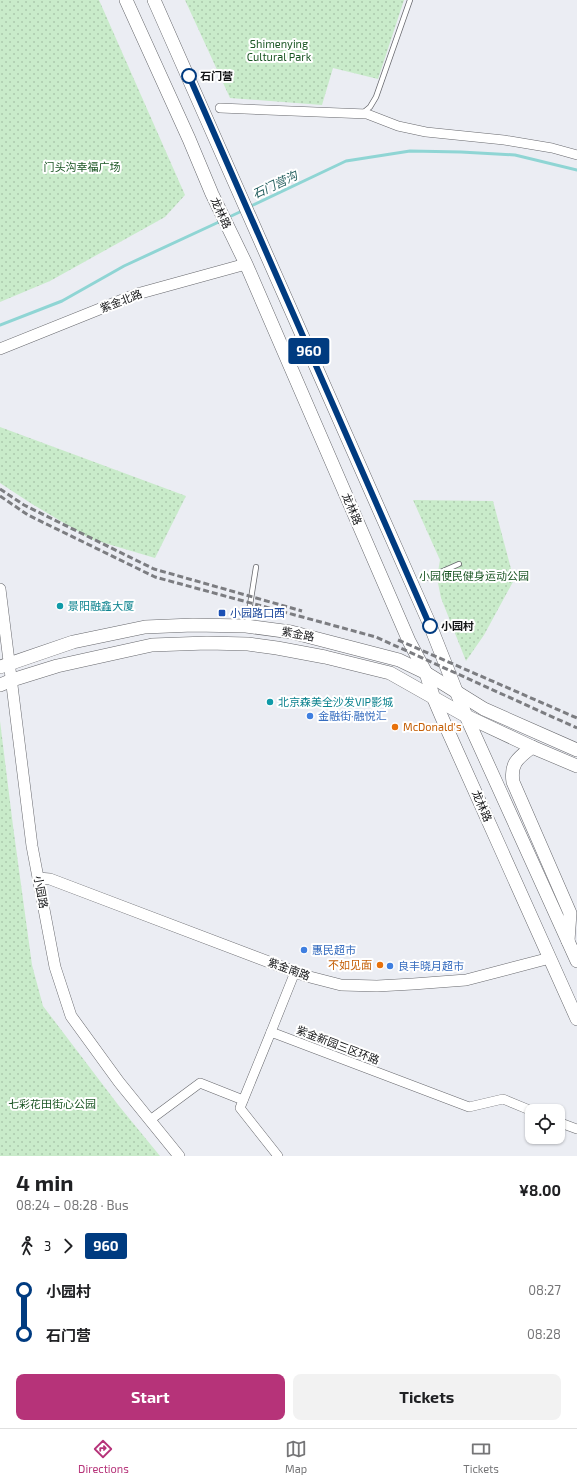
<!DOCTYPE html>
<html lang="en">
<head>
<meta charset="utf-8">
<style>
	:root { --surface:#fff; --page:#f2f2f2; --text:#202124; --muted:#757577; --line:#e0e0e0; --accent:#b63379 }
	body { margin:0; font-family:"Exo 2","Noto Sans SC",sans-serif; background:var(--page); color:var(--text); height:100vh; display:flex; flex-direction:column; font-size:15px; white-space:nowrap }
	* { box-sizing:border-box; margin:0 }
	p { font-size:13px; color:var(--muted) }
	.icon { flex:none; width:22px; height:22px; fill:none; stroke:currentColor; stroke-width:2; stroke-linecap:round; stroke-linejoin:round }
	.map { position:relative; height:1156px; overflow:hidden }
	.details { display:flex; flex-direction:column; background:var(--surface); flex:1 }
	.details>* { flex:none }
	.badge { padding:0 8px; border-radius:3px; font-size:14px; line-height:26px }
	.controls { position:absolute; left:525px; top:1104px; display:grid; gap:8px }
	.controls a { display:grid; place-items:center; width:40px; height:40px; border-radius:8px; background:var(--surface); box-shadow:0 1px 3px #0004; font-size:20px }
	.map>.badge { position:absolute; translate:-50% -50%; box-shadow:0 0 0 2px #fff }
	.legs { display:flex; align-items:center; gap:6px; height:44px; padding:0 16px; font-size:13px }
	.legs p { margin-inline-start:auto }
	.headline { display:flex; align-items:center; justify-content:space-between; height:68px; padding:0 16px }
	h1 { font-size:22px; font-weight:700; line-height:30px }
	.action { display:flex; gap:8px; margin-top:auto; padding:8px 16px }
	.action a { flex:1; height:46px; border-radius:8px; background:var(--accent); color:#fff; font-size:16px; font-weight:700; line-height:46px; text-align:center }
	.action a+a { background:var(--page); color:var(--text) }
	ul { padding:0 16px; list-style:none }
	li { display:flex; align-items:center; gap:14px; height:44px; font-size:15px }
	li i { display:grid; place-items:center; width:6px; height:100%; margin:0 5px; background:currentColor }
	li i::after { content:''; width:10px; height:10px; margin:-5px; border:3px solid; border-radius:50%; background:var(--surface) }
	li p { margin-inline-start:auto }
	li:first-child i { background:linear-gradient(#0000 50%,currentColor 0) }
	li:last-child i { background:linear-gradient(currentColor 50%,#0000 0) }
	.menu { display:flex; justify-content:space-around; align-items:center; height:56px; border-top:1px solid var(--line); background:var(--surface); font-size:11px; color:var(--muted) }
	.menu a { display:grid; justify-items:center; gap:2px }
	.menu .current { color:var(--accent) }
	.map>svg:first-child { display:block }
	.grass { fill:url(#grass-dots) }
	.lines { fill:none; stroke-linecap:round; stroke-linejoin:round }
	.stream { stroke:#8fd5d4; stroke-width:3 }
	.service-casing { stroke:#67686d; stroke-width:6 }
	.minor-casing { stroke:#67686d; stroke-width:10 }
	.tertiary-casing { stroke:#67686d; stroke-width:12 }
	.secondary-casing { stroke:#67686d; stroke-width:14 }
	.service { stroke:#fff; stroke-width:4.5 }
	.minor { stroke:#fff; stroke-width:9 }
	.tertiary { stroke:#fff; stroke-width:11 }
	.secondary { stroke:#fff; stroke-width:13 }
	.rail { stroke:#7c7d81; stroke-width:3; stroke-dasharray:6 3; stroke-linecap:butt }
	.line-1-casing { stroke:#fff; stroke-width:9 }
	.line-1 { stroke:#003b80; stroke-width:6 }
	.stop-1-dot { fill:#fff; stroke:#003b80; stroke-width:2 }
	.culture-dot { fill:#0f9aa8; stroke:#fff; stroke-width:1.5 }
	.transit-dot { fill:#1a4fb4; stroke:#fff; stroke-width:1.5 }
	.shop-dot { fill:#3f7fe0; stroke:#fff; stroke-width:1.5 }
	.food-dot { fill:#e8710a; stroke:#fff; stroke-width:1.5 }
	.labels { text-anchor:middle; stroke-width:4; stroke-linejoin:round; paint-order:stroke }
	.park-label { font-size:11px; fill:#1a5523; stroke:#fff }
	.stop-label { font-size:11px; font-weight:bold; fill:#121315; stroke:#fff; text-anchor:start }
	.street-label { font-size:11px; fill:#121315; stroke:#fff }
	.culture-label { font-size:11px; fill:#0d838f; stroke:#fff; text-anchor:start }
	.transit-label { font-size:11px; fill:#164399; stroke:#fff; text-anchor:start }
	.shop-label { font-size:11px; fill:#366cbe; stroke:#fff; text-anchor:start }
	.food-label { font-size:11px; fill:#c56008; stroke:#fff; text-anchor:start }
	.water-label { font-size:12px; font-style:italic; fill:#225d5d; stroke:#fff }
</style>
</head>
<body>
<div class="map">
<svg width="577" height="1156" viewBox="0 0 577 1156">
	<defs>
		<pattern id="grass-dots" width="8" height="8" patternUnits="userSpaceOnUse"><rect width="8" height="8" fill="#c9ebca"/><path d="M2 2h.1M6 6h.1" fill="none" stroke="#acc9ad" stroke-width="1.8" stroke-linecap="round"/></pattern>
	</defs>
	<rect width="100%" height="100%" fill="#ebedf3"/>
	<g class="grass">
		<path d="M0,0H99L185,195L165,217L50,281L0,302Z"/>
		<path d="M185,0H404L378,79L333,68L322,105L230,98Z"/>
		<path d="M0,427L186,496L155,558L91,539L32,504L0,483Z"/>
		<path d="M413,500L493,501L514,580L484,635L466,661L441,598L437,578L440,560Z"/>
		<path d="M0,721L13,826L32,965L43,1006L119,1106L160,1156H0Z"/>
	</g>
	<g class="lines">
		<g class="stream">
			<path d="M249,207L346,161L410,151L461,152L515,155L577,170"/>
			<path d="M227,218L244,210"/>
			<path d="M0,325L62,301L124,266L221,221"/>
		</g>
		<defs>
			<g id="service">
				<path d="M364,112L370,107L376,97L410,0"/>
				<path d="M427,578L459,564"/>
				<path d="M247,624L256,567"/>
			</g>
			<g id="minor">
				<path d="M220,108L367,114L398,126L426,132L504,140L552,148L577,155"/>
				<path d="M271,1032L295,972"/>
				<path d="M150,1120L200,1083L243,1100"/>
				<path d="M558,1122L577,1129"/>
				<path d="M278,1156L240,1108L271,1032L469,1107L503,1099L532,1111"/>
			</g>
			<g id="tertiary">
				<path d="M0,349L137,294L246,264"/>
				<path d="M0,589L32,846L55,967L71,1016L119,1082L179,1156"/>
				<path d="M38,878L50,879L306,976L341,985L377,986L413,984L466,980L550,958"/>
			</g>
			<g id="secondary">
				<path d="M126,0L189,139L212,194L246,264L409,641L426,673L434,699L443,720L577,1019"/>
				<path d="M154,0L430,625L466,716L577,961"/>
				<path d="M0,667L73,642L145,627L193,625L246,626L291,632L399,660L426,673L484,709L577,750"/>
				<path d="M0,685L12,680L57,666L152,645L207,643L248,644L277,648L325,657L390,673L466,716L532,747L577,766"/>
				<path d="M532,747C518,758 510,763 513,782L570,913L568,941"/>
			</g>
		</defs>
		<use href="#service" class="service-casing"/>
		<use href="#minor" class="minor-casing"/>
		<use href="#tertiary" class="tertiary-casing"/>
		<use href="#secondary" class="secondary-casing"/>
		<use href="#service" class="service"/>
		<use href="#minor" class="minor"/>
		<use href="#tertiary" class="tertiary"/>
		<use href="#secondary" class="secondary"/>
		<g class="rail">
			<path d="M0,489L24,505L154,569L302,611"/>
			<path d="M0,496L28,515L155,577L376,637L577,728"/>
			<path d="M398,640L577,718"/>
		</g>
	</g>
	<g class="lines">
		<defs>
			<path id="line-1" d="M189,76L430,626"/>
		</defs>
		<use href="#line-1" class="line-1-casing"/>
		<use href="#line-1" class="line-1"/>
	</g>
	<g class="stop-1-dot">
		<circle cx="189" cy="76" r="7"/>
		<circle cx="430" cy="626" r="7"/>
	</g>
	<g class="culture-dot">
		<circle cx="60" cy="606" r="4"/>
		<circle cx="270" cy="702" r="4"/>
	</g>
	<rect class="transit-dot" x="218" y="609" width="8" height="8" rx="2"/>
	<g class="shop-dot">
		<circle cx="310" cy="716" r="4"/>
		<circle cx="304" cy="950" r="4"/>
		<circle cx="390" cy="966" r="4"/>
	</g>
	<g class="food-dot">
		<circle cx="395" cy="727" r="4"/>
		<circle cx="380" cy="965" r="4"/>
	</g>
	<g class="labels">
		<g class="park-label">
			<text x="279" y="48">Shimenying<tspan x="279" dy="13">Cultural Park</tspan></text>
			<text x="82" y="171">门头沟幸福广场</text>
			<text x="474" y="580">小园便民健身运动公园</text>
			<text x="52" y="1108">七彩花田街心公园</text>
		</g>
		<g class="stop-label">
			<text x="200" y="80">石门营</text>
			<text x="441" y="630">小园村</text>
		</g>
		<g class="street-label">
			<text transform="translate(221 213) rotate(65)" y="4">龙林路</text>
			<text transform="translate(121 301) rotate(-21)" y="4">紫金北路</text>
			<text transform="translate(352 509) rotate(67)" y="4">龙林路</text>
			<text transform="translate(298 634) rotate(11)" y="4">紫金路</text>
			<text transform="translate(482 806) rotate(66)" y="4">龙林路</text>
			<text transform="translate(41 892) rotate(79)" y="4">小园路</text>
			<text transform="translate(289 969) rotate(20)" y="4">紫金南路</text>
			<text transform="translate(338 1045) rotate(21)" y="4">紫金新园三区环路</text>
		</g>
		<g class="culture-label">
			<text x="68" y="610">景阳融鑫大厦</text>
			<text x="278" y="706">北京森美全沙发VIP影城</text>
		</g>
		<g class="transit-label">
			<text x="230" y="617">小园路口西</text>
		</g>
		<g class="shop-label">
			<text x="318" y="720">金融街·融悦汇</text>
			<text x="312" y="954">惠民超市</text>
			<text x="398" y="970">良丰晓月超市</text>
		</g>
		<g class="food-label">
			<text x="403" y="731">McDonald's</text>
			<text x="372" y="969" text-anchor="end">不如见面</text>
		</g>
		<g class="water-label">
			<text transform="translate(275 185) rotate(-25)" y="4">石门营沟</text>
		</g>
	</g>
</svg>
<div class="controls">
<a><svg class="icon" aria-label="locate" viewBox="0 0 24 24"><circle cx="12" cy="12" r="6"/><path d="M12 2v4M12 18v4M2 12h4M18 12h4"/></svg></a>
</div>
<b class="badge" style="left:309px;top:351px;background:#003b80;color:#fff">960</b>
</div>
<section class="details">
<div class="headline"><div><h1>4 min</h1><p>08:24 – 08:28 · Bus</p></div><b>¥8.00</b></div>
<div class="legs"><svg class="icon" aria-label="walk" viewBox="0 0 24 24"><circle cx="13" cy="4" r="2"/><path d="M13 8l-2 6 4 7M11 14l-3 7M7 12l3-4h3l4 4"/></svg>3<svg class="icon" aria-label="forward" viewBox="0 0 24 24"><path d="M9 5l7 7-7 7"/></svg><b class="badge" style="background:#003b80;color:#fff">960</b></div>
<ul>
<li><i style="color:#003b80"></i><b>小园村</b><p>08:27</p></li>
<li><i style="color:#003b80"></i><b>石门营</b><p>08:28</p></li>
</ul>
<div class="action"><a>Start</a><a>Tickets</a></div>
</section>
<nav class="menu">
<a class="current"><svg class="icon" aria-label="directions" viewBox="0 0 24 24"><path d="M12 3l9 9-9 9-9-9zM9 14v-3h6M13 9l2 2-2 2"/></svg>Directions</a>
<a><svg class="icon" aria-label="map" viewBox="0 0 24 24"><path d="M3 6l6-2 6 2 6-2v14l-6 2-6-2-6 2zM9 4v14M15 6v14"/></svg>Map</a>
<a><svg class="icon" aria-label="tickets" viewBox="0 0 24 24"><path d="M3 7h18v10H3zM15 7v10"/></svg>Tickets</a>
</nav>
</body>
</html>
